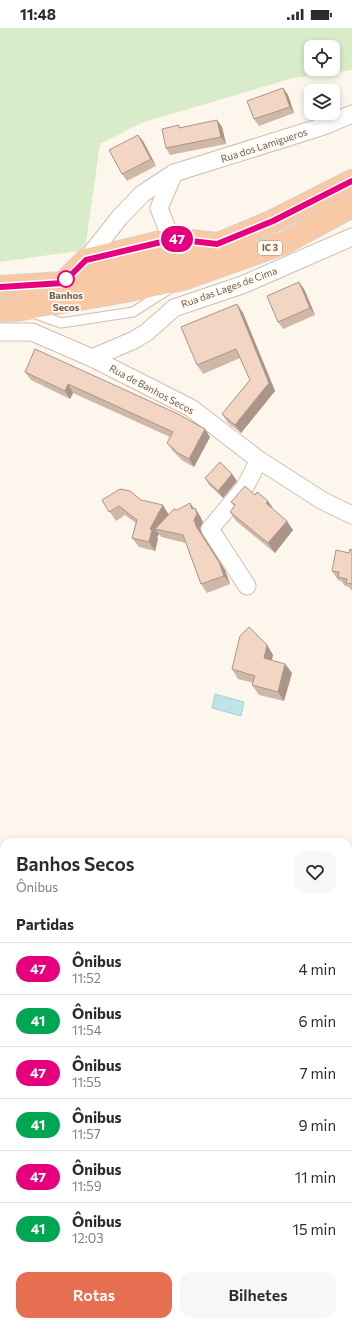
<!DOCTYPE html>
<html lang="pt">
<head>
<meta charset="utf-8">
<style>
	:root { --surface:#fff; --page:#f7f7f7; --text:#2b2b33; --muted:#7c7c81; --line:#e1e1e2; --accent:#e76f51 }
	body { margin:0; font-family:Commissioner,sans-serif; background:var(--page); color:var(--text); height:100vh; display:flex; flex-direction:column; font-size:15px; white-space:nowrap }
	* { box-sizing:border-box; margin:0 }
	p { font-size:13px; color:var(--muted) }
	.icon { flex:none; width:22px; height:22px; fill:none; stroke:currentColor; stroke-width:2; stroke-linecap:round; stroke-linejoin:round }
	.map { position:relative; flex:1; overflow:hidden }
	.details { position:absolute; left:0px; top:810px; width:352px; height:488px; display:flex; flex-direction:column; background:var(--surface); border-radius:12px 12px 0 0; box-shadow:0 2px 6px #0003 }
	.details>* { flex:none }
	.badge { padding:0 8px; border-radius:13px; font-size:14px; line-height:26px }
	.fabs { position:absolute; left:304px; top:12px; display:grid; gap:8px }
	.fabs a { display:grid; place-items:center; width:36px; height:36px; border-radius:8px; background:var(--surface); box-shadow:0 2px 6px #0003; font-size:20px }
	.map>.badge { position:absolute; translate:-50% -50%; box-shadow:0 0 0 2px #fff }
	h2 { padding:0 16px; font-size:15px; line-height:36px }
	.round { display:grid; place-items:center; flex:none; width:42px; height:42px; border-radius:12px; background:var(--page) }
	.summary { display:flex; align-items:center; justify-content:space-between; height:68px; padding:0 16px }
	h1 { font-size:19px; font-weight:600; line-height:30px }
	.cta { display:flex; gap:8px; margin-top:auto; padding:8px 16px }
	.cta a { flex:1; height:46px; border-radius:12px; background:var(--accent); color:#fff; font-size:16px; font-weight:600; line-height:46px; text-align:center }
	.cta a+a { background:var(--page); color:var(--text) }
	ul { padding:0; list-style:none }
	li { display:flex; align-items:center; gap:12px; height:52px; padding:0 16px; border-top:1px solid var(--line) }
	li div { flex:1 }
	li b { display:block; font-size:15px }
	li em { font-style:normal }
	li .badge { min-width:44px; font-weight:700; text-align:center }
	.status { display:flex; justify-content:space-between; align-items:center; height:28px; padding:0 20px; background:var(--surface); direction:ltr }
	.status svg { height:11px; fill:currentColor }
	.map>svg:first-child { display:block }
	.residential { fill:#f5e8da }
	.green { fill:#d8ecc9; fill-rule:evenodd }
	.water { fill:#bfe3e8; stroke:#a5d3da }
	.lines { fill:none; stroke-linecap:round; stroke-linejoin:round }
	.stream { stroke:#a5d3da; stroke-width:5 }
	.service-casing { stroke:#d1beb0; stroke-width:11 }
	.minor-casing { stroke:#d1beb0; stroke-width:19 }
	.secondary-casing { stroke:#d6c0b0; stroke-width:24 }
	.trunk-casing { stroke:#dad1cd; stroke-width:24 }
	.service { stroke:#fff; stroke-width:9 }
	.minor { stroke:#fff; stroke-width:17 }
	.secondary { stroke:#fff; stroke-width:22 }
	.trunk { stroke:#f9c8a4; stroke-width:22 }
	.wall { fill:#d1b7a8 }
	.shaded-wall { fill:#aa9588 }
	.building { fill:#f3d5c3; stroke:#aa9588 }
	.line-casing { stroke:#fff; stroke-width:9 }
	.line { stroke:#e6007e; stroke-width:6 }
	.stop-dot { fill:#fff; stroke:#e6007e; stroke-width:2 }
	.labels { text-anchor:middle; stroke-width:3.5; stroke-linejoin:round; paint-order:stroke }
	.shield { fill:#fffaf3; stroke:#a28b7f; stroke-width:1 }
	.shield-label { font-size:9px; font-weight:bold; fill:#7a5c4d }
	.street-label { font-size:10px; fill:#7a5c4d; stroke:#fffaf3 }
	.stop-label { font-size:10px; font-weight:bold; fill:#7a5c4d; stroke:#fffaf3 }
</style>
</head>
<body>
<div class="status"><b>11:48</b><svg viewBox="0 0 49 12"><path d="M0 12V9h3v3zM5 12V6h3v6zM10 12V3h3v9zM15 12V0h3v12zM26 1h20v11H26zM47 4h2v5h-2z"/></svg></div>
<div class="map">
<svg width="352" height="1298" viewBox="0 0 352 1298">
	<rect width="100%" height="100%" fill="#fdf6ec"/>
	<path class="residential" d="M352,832V877L348,871V835Z"/>
	<path class="green" d="M0,0H352V42L293,50L141,95L100,116L85,222L0,234ZM311,19H333V41H311Z"/>
	<path class="water" d="M215,666L244,674L241,688L212,680Z"/>
	<g class="lines">
		<path class="stream" d="M0,900L4,902"/>
		<defs>
			<path id="service" d="M33,285L61,295L133,284L169,261"/>
			<g id="minor">
				<path d="M174,145L159,180L168,203L174,211"/>
				<path d="M86,232L120,189L142,166L174,145L324,98L352,86"/>
				<path d="M0,304H32L92,330L191,380L259,432L323,473L352,487"/>
				<path d="M92,330L134,312L147,304L174,280L242,257L352,209"/>
				<path d="M247,558L210,501L245,459L259,432"/>
				<path d="M0,1069L4,1072"/>
			</g>
			<g id="secondary">
				<path d="M348,998L352,996"/>
				<path d="M147,1298L152,1294"/>
			</g>
			<g id="trunk">
				<path d="M63,255L86,232L174,211L217,216"/>
				<path d="M0,259L63,255L115,247L178,233L273,193L352,153"/>
				<path d="M0,283L22,281L120,264L183,251L284,215L352,178"/>
			</g>
		</defs>
		<use href="#service" class="service-casing"/>
		<use href="#minor" class="minor-casing"/>
		<use href="#secondary" class="secondary-casing"/>
		<use href="#trunk" class="trunk-casing"/>
		<use href="#service" class="service"/>
		<use href="#minor" class="minor"/>
		<use href="#secondary" class="secondary"/>
		<use href="#trunk" class="trunk"/>
	</g>
	<g class="wall">
		<path d="M283,60L288,67L294,85L259,98L254,91Z"/>
		<path d="M217,92L222,99L226,116L170,127L166,120Z"/>
		<path d="M143,113L156,138L127,153L122,146Z"/>
		<path d="M304,261L315,287L283,301L278,294Z"/>
		<path d="M237,276L243,285L275,363L241,405L228,395L222,386L250,352L240,330L203,346L197,337Z"/>
		<path d="M35,321L210,409L194,439L183,433L173,423L167,415L170,409L73,365L70,371L31,352L25,344Z"/>
		<path d="M232,446L237,453L223,470L209,457L205,450Z"/>
		<path d="M102,472H141L169,486L177,482L195,480L200,488L203,494L200,500L202,506L225,542L230,556L207,565L201,556L186,515L161,509L159,506L157,510L158,511L155,523L139,519L132,510L136,495L125,487L116,493Z"/>
		<path d="M231,474L274,482L293,502L275,525L236,493L230,484L234,478Z"/>
		<path d="M352,522V563L349,559L345,558L341,553L338,552L332,543Z"/>
		<path d="M267,617L273,627L272,632L285,636L292,645L284,673L259,667L252,657L253,655L238,651L232,641Z"/>
	</g>
	<g class="shaded-wall">
		<path d="M283,60L288,67L294,85L290,79Z"/>
		<path d="M217,92L222,99L226,116L221,109Z"/>
		<path d="M138,107L143,113L156,138L151,131Z"/>
		<path d="M299,254L304,261L315,287L310,280Z"/>
		<path d="M237,276L243,285L275,363L241,405L235,397L269,355Z"/>
		<path d="M68,356L73,365L70,371L65,363Z"/>
		<path d="M205,401L210,409L194,439L189,431Z"/>
		<path d="M232,446L237,453L223,470L218,463Z"/>
		<path d="M268,473L274,482L272,485L266,475Z"/>
		<path d="M190,475L196,483L195,480L200,488L203,494L200,500L202,506L225,542L230,556L224,548L196,498L192,481Z"/>
		<path d="M163,477L169,487L155,501L159,506L157,510L158,511L155,523L149,514L150,501Z"/>
		<path d="M287,493L293,502L275,525L268,515Z"/>
		<path d="M267,617L273,627L270,639L264,630Z"/>
		<path d="M285,636L292,645L284,673L278,664Z"/>
		<path d="M0,979L3,984L0,993Z"/>
	</g>
	<g class="building">
		<path d="M283,60L290,79L254,91L247,73Z"/>
		<path d="M217,92L221,109L166,120L162,101L179,97V100Z"/>
		<path d="M138,107L151,131L122,146L109,122Z"/>
		<path d="M299,254L310,280L278,294L267,268Z"/>
		<path d="M237,276L269,355L235,397L222,386L250,352L236,321L197,337L181,299Z"/>
		<path d="M35,321L178,386L205,401L189,431L178,425L167,415L173,404L68,356L65,363L25,344Z"/>
		<path d="M220,434L232,446L218,463L205,450Z"/>
		<path d="M245,458L255,467L257,464L268,473L266,475L287,493L268,515L230,484L235,477L231,474Z"/>
		<path d="M120,461L130,463L141,472L163,477L150,501L152,502L149,514L132,510L137,492L119,478L109,484L102,472Z"/>
		<path d="M190,475L192,481L195,480L197,486L194,492L196,498L219,534L224,548L201,556L183,507L155,501L174,481L177,482Z"/>
		<path d="M350,521L352,522V556L346,555L347,551L338,549L339,544L332,543L336,522L349,525Z"/>
		<path d="M249,599L267,617L264,630L285,636L278,664L252,657L255,648L232,641L240,608Z"/>
	</g>
	<g class="lines">
		<defs>
			<path id="line" d="M0,259L63,255L86,232L174,211L217,216L273,193L352,153"/>
		</defs>
		<use href="#line" class="line-casing"/>
		<use href="#line" class="line"/>
	</g>
	<circle class="stop-dot" cx="66" cy="251" r="8"/>
	<g class="labels">
		<rect class="shield" x="258" y="213" width="24" height="14" rx="3"/>
		<g class="shield-label">
			<text x="270" y="223">IC 3</text>
		</g>
		<g class="street-label">
			<text transform="translate(264 117) rotate(-18)" y="4">Rua dos Lamigueros</text>
			<text transform="translate(229 259) rotate(-20)" y="4">Rua das Lages de Cima</text>
			<text transform="translate(152 361) rotate(28)" y="4">Rua de Banhos Secos</text>
		</g>
		<g class="stop-label">
			<text x="66" y="271">Banhos<tspan x="66" dy="12">Secos</tspan></text>
		</g>
	</g>
</svg>
<div class="fabs">
<a><svg class="icon" aria-label="locate" viewBox="0 0 24 24"><circle cx="12" cy="12" r="6"/><path d="M12 2v4M12 18v4M2 12h4M18 12h4"/></svg></a>
<a><svg class="icon" aria-label="layers" viewBox="0 0 24 24"><path d="M12 4l9 5-9 5-9-5zM3 14l9 5 9-5"/></svg></a>
</div>
<b class="badge" style="left:177px;top:211px;background:#e6007e;color:#fff">47</b>
<section class="details">
<div class="summary"><div><h1>Banhos Secos</h1><p>Ônibus</p></div><a class="round"><svg class="icon" aria-label="heart" viewBox="0 0 24 24"><path d="M12 20l-8-8c-3-5 5-10 8-4 3-6 11-1 8 4z"/></svg></a></div>
<h2>Partidas</h2>
<ul>
<li><span class="badge" style="background:#e6007e;color:#fff">47</span><div><b>Ônibus</b><p>11:52</p></div><em>4 min</em></li>
<li><span class="badge" style="background:#00a651;color:#fff">41</span><div><b>Ônibus</b><p>11:54</p></div><em>6 min</em></li>
<li><span class="badge" style="background:#e6007e;color:#fff">47</span><div><b>Ônibus</b><p>11:55</p></div><em>7 min</em></li>
<li><span class="badge" style="background:#00a651;color:#fff">41</span><div><b>Ônibus</b><p>11:57</p></div><em>9 min</em></li>
<li><span class="badge" style="background:#e6007e;color:#fff">47</span><div><b>Ônibus</b><p>11:59</p></div><em>11 min</em></li>
<li><span class="badge" style="background:#00a651;color:#fff">41</span><div><b>Ônibus</b><p>12:03</p></div><em>15 min</em></li>
</ul>
<div class="cta"><a>Rotas</a><a>Bilhetes</a></div>
</section>
</div>
</body>
</html>
